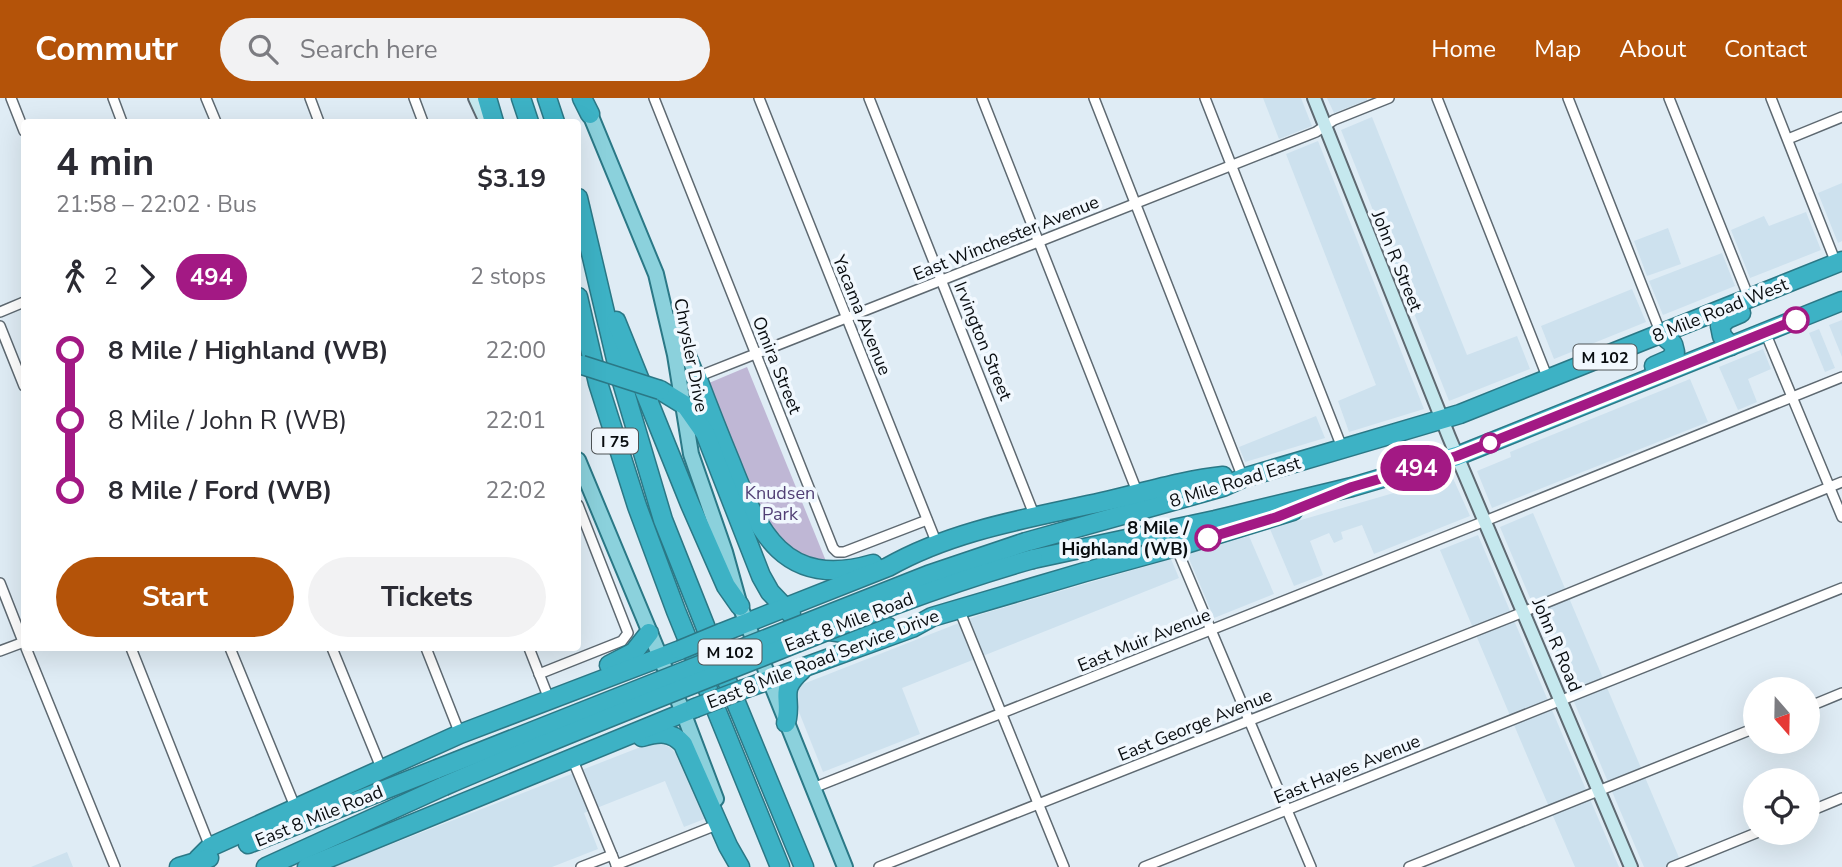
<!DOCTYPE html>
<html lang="en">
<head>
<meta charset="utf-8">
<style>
	:root { --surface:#fff; --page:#f2f2f3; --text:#2b2b33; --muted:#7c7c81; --accent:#b45309 }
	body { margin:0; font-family:"Nunito Sans",sans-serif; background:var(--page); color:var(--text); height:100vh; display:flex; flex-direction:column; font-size:26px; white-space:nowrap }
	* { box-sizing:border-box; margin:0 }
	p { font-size:23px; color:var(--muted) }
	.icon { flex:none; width:38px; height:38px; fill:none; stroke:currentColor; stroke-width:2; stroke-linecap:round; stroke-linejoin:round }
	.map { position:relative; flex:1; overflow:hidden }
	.drawer { position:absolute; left:21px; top:21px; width:560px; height:532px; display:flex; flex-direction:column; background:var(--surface); border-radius:7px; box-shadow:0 7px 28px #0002 }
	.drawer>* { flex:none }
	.badge { padding:0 14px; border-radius:23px; font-size:24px; line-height:46px }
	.needle { width:46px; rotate:160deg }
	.fabs { position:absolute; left:1743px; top:579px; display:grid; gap:14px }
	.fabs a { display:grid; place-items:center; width:77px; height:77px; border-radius:50%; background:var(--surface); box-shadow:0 7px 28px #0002; font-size:35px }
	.map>.badge { position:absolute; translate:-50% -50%; box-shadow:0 0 0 4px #fff }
	.legs { display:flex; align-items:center; gap:10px; height:77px; padding:0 35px; font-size:23px }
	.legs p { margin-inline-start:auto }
	.headline { display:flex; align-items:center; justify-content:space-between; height:119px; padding:0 35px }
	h1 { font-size:38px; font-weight:700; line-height:52px }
	.action { display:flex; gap:14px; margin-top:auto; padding:14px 35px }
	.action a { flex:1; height:80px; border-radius:42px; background:var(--accent); color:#fff; font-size:28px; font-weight:700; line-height:80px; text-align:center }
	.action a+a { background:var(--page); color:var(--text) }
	ul { padding:0 35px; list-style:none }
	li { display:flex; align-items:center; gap:24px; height:70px; font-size:26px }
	li i { display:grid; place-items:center; width:10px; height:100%; margin:0 9px; background:currentColor }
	li i::after { content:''; width:18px; height:18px; margin:-9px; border:5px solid; border-radius:50%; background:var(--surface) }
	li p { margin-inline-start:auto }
	li:first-child i { background:linear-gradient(#0000 50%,currentColor 0) }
	li:last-child i { background:linear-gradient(currentColor 50%,#0000 0) }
	header { display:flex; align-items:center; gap:42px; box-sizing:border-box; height:98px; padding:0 35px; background:var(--accent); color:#fff }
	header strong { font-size:33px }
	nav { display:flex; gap:38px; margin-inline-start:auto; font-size:24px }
	.search { width:490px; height:63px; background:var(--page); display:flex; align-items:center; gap:18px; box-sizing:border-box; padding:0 24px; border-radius:38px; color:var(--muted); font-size:26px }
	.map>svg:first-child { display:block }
	.built { fill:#cde1ee }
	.green { fill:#bfb7d5 }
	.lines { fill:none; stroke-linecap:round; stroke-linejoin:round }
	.street-casing { stroke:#5e6971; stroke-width:12 }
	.secondary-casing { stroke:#5e6971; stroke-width:16 }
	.primary-casing { stroke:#2b7886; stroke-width:18 }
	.highway-casing { stroke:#2b7886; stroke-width:21 }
	.street { stroke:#fff; stroke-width:9 }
	.secondary { stroke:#c5e8ee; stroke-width:12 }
	.primary { stroke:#8bd1dc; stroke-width:14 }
	.highway { stroke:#3db2c5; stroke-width:18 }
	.highway-bridge-casing { stroke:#2b7886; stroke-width:21; stroke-linecap:butt }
	.highway-bridge { stroke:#3db2c5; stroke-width:18 }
	.line-1-casing { stroke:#fff; stroke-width:16 }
	.line-1 { stroke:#a31984; stroke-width:10 }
	.stop-1-dot { fill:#fff; stroke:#a31984; stroke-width:3.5 }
	.labels { text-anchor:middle; stroke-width:7; stroke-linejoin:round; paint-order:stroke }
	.shield { fill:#f1f8fe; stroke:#4f5457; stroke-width:2 }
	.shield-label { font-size:16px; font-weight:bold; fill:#090d10 }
	.street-label { font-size:18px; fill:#090d10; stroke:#f1f8fe }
	.park-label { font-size:18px; fill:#513f75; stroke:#f1f8fe }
	.stop-label { font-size:18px; font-weight:bold; fill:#090d10; stroke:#f1f8fe; text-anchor:end }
</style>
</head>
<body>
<header>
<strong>Commutr</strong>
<div class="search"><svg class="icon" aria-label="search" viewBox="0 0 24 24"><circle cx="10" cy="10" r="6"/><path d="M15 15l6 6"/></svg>Search here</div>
<nav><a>Home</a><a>Map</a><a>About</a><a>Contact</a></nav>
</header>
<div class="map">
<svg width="1842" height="769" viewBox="0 0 1842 769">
	<rect width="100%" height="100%" fill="#dfecf5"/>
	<g class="built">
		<path d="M1263,0H1301L1312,28L1279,41Z"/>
		<path d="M1327,0H1367V2L1334,15Z"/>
		<path d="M1372,19L1467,257L1517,238L1530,271L1449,303L1341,32Z"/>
		<path d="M1318,43L1424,311L1349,334L1338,303L1376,287L1286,56Z"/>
		<path d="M1842,85V143L1838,145L1818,95Z"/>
		<path d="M1806,114L1821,152L1750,180L1731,132L1764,118L1769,128Z"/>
		<path d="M1668,130L1681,166L1647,178L1634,143Z"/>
		<path d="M1722,155L1735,188L1663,217L1649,183Z"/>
		<path d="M1632,191L1646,224L1554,261L1541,228Z"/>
		<path d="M1842,222V259L1829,227Z"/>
		<path d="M1819,231L1835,270L1825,274L1809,235Z"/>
		<path d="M1763,251L1771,271L1748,281L1757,304L1738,312L1719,269Z"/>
		<path d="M1690,281L1708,324L1492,410L1477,373L1511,359L1510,354Z"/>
		<path d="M1316,318L1325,340L1245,364L1239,349Z"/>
		<path d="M1452,378L1470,418L1374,456L1362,427L1341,434L1343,441L1334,445L1329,435L1310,443L1323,477L1294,488L1270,431Z"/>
		<path d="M1533,415L1683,769H1644L1500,429Z"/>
		<path d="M1478,437L1546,598L1619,769H1575L1531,667L1440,452Z"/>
		<path d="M1249,438L1274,496L1214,520L1187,456Z"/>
		<path d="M1171,461L1179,480L902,590L920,636L823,674L795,604L798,588L982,516Z"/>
		<path d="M656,643L671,650L678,658L707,720L684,729L665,683L584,715L598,751L552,769H333Z"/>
		<path d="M67,754L73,769H31Z"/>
	</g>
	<path class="green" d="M747,269L828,468L791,453L762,419L709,285Z"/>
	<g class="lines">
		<defs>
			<g id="street">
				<path d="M11,0L24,33"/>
				<path d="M113,0L122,24"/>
				<path d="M206,0L216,24"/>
				<path d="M310,0L319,24"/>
				<path d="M414,0L423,24"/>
				<path d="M654,0L833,450L837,454H844L927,422"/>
				<path d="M759,0L937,446"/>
				<path d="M869,0L1035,419"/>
				<path d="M982,0L1138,396"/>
				<path d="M1094,0L1243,380"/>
				<path d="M1205,0L1343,352"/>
				<path d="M1437,0L1548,281"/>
				<path d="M1568,0L1661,236"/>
				<path d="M1669,0L1749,200"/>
				<path d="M1771,0L1836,165"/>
				<path d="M1788,41L1842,19"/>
				<path d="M0,214L24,204"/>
				<path d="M0,228L24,288"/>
				<path d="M1765,234L1842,419"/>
				<path d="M697,279L1316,34L1334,22L1389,0"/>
				<path d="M1176,449L1311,769"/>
				<path d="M0,485L24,546"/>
				<path d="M959,511L1064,769"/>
				<path d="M26,550L115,769"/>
				<path d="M131,550L210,749"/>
				<path d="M230,550L296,711"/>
				<path d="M332,550L382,672"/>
				<path d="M426,550L460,636"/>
				<path d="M529,550L549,601"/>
				<path d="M0,553L24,544"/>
				<path d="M539,576L622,543L628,535L578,407"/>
				<path d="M1808,609L1842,595"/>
				<path d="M572,660L617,769"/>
				<path d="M813,690L1485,423L1842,279"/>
				<path d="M1808,714L1842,700"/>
				<path d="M616,767L719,726"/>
				<path d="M581,769L612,757"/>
				<path d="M879,769L1511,519L1842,384"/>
				<path d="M1144,769L1842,490"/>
				<path d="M1409,769L1755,630"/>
				<path d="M1672,769L1756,735"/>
			</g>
			<g id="secondary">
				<path d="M475,0L486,24"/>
				<path d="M1314,0L1449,339L1631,769"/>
			</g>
			<g id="primary">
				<path d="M590,16L656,176L675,257L691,356L725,454L740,508L845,769"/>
				<path d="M674,223L697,279"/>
				<path d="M578,362L683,614L716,701"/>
			</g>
			<g id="highway">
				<path d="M487,0L494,24"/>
				<path d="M521,0L529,24"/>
				<path d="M547,0L555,24"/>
				<path d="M582,0L590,16"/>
				<path d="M578,100L619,274L663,422L725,578L804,769"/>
				<path d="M578,199L598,285L637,408L676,513L780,769"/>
				<path d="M616,223L690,406L726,488L740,508"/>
				<path d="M1731,248L1722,238L1720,228L1727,221L1741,215"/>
				<path d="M1654,268L1670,261L1675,254L1673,246L1661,236"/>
				<path d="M697,279C708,308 719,336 731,365C758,434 784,492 873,466"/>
				<path d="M660,292L686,308L705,335L761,478L770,494L791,516"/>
				<path d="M1026,444L1223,389L1243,380L1460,316L1842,163"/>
				<path d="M1033,461L1215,422L1352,389L1457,358L1842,203"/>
				<path d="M822,532L852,536L888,529"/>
				<path d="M721,535L888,469C953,432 1030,420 1102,404C1142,395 1183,382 1223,378"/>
				<path d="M609,567L634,554L649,535"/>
				<path d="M744,591L912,530L932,519L1085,474L1176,449L1293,413"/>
				<path d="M786,625C793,599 777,594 802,572"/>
				<path d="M642,639C659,634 671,633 683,646L728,748L740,769"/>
				<path d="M248,746L437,671"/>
				<path d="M198,761L210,749L460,636L680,552"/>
				<path d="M179,769L209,760"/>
				<path d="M266,769L444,688"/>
				<path d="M307,769L695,610"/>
			</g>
		</defs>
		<use href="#street" class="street-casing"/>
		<use href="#secondary" class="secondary-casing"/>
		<use href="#primary" class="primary-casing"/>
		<use href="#highway" class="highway-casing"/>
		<use href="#street" class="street"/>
		<use href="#secondary" class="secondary"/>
		<use href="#primary" class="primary"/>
		<use href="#highway" class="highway"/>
		<defs>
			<g id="highway-bridge">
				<path d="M582,267L660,292"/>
				<path d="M680,552L721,535"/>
				<path d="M695,610L744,591"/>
				<path d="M437,671L928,477L1026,444"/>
				<path d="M444,688C547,644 650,603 754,562C846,525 937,488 1033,461"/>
			</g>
		</defs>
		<use href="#highway-bridge" class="highway-bridge-casing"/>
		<use href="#highway-bridge" class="highway-bridge"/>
	</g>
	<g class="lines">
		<defs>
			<path id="line-1" d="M1208,440L1277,419L1352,389L1457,358L1796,222"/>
		</defs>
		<use href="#line-1" class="line-1-casing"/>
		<use href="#line-1" class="line-1"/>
	</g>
	<g class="stop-1-dot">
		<circle cx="1796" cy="222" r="12"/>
		<circle cx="1490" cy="345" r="9"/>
		<circle cx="1208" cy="440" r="12"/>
	</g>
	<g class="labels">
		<g class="shield">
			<rect x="1573.5" y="246.5" width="63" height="25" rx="5"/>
			<rect x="592" y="330.5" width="46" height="25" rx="5"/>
			<rect x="698.5" y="541.5" width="63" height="25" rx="5"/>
		</g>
		<g class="shield-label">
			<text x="1605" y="265">M 102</text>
			<text x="615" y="349">I 75</text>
			<text x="730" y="560">M 102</text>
		</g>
		<g class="street-label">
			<text transform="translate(1006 140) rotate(-22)" y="6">East Winchester Avenue</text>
			<text transform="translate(1397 163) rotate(68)" y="6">John R Street</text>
			<text transform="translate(1720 212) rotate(-22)" y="6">8 Mile Road West</text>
			<text transform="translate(862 217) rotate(68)" y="6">Yacama Avenue</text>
			<text transform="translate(983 243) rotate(68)" y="6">Irvington Street</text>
			<text transform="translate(691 257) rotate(79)" y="6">Chrysler Drive</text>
			<text transform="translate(777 267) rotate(68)" y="6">Omira Street</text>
			<text transform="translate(1235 384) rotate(-17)" y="6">8 Mile Road East</text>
			<text transform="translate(849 524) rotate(-21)" y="6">East 8 Mile Road</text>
			<text transform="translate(1144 542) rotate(-22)" y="6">East Muir Avenue</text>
			<text transform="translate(1557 547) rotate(67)" y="6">John R Road</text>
			<text transform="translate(823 561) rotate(-21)" y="6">East 8 Mile Road Service Drive</text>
			<text transform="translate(1195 627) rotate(-22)" y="6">East George Avenue</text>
			<text transform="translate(1347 671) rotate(-22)" y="6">East Hayes Avenue</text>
			<text transform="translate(319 718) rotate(-22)" y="6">East 8 Mile Road</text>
		</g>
		<g class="park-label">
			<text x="780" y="401">Knudsen<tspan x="780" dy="21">Park</tspan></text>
		</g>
		<g class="stop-label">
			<text x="1189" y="436">8 Mile /<tspan x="1189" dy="21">Highland (WB)</tspan></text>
		</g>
	</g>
</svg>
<div class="fabs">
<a><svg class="needle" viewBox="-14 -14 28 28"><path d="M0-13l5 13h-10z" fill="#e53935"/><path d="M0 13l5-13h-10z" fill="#7c7c81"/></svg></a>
<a><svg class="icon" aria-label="locate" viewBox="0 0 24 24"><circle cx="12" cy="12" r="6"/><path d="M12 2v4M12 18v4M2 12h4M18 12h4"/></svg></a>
</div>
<b class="badge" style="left:1416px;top:370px;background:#a31984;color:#fff">494</b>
<section class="drawer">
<div class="headline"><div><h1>4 min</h1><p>21:58 – 22:02 · Bus</p></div><b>$3.19</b></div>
<div class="legs"><svg class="icon" aria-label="walk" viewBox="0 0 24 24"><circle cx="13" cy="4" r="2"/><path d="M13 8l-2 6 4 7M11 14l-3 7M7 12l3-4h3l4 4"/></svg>2<svg class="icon" aria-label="forward" viewBox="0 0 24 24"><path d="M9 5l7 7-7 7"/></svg><b class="badge" style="background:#a31984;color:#fff">494</b><p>2 stops</p></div>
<ul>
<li><i style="color:#a31984"></i><b>8 Mile / Highland (WB)</b><p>22:00</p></li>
<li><i style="color:#a31984"></i><span>8 Mile / John R (WB)</span><p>22:01</p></li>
<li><i style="color:#a31984"></i><b>8 Mile / Ford (WB)</b><p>22:02</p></li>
</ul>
<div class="action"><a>Start</a><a>Tickets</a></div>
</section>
</div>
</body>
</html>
